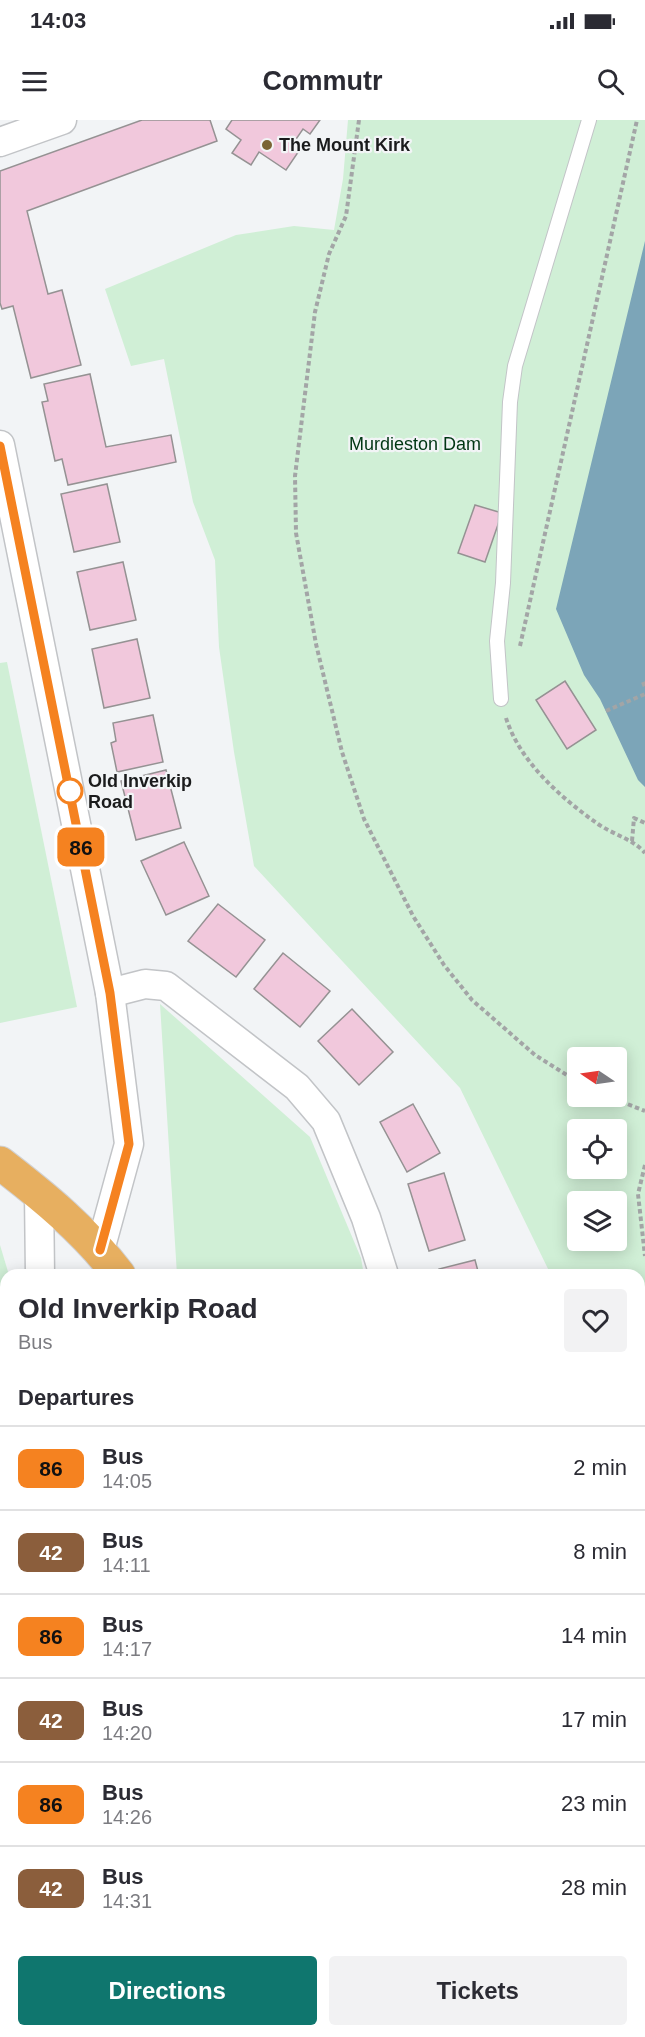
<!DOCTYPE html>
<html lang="en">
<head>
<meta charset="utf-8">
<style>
	:root { --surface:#fff; --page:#f2f2f3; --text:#2b2b33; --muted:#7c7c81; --line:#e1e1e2; --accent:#0f766e }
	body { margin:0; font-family:Arial,sans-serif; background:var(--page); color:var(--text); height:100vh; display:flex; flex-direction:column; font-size:22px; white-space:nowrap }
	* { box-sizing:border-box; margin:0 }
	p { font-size:20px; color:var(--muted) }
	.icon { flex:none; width:33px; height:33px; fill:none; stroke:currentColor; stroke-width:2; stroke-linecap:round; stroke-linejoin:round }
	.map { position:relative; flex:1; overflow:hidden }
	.drawer { position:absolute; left:0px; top:1149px; width:645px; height:768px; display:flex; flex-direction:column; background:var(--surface); border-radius:18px 18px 0 0; box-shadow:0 3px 15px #0003 }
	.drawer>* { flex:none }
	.badge { padding:0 12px; border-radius:9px; font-size:21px; line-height:39px }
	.needle { width:39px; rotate:283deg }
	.controls { position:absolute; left:567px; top:927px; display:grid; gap:12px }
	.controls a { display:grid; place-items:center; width:60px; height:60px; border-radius:6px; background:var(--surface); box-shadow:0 3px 15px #0003; font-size:30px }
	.map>.badge { position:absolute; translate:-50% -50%; box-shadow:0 0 0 3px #fff }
	h2 { padding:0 18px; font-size:22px; line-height:54px }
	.round { display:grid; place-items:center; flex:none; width:63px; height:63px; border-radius:6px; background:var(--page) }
	.summary { display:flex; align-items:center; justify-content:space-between; height:102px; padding:0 18px }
	h1 { font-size:28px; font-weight:800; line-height:45px }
	.action { display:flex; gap:12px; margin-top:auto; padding:12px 18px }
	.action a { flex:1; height:69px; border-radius:6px; background:var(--accent); color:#fff; font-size:24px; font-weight:800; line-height:69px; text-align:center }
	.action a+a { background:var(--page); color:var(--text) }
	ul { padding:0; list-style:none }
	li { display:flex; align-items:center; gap:18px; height:84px; padding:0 18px; border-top:2px solid var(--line) }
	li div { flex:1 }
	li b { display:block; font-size:22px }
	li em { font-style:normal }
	li .badge { min-width:66px; font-weight:700; text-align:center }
	.status { display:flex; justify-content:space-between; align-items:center; height:42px; padding:0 30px; background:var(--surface); direction:ltr }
	.status svg { height:16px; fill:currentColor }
	header { display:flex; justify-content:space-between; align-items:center; height:78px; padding:0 18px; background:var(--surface); font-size:27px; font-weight:800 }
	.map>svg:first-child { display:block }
	.green { fill:#d0efd6; fill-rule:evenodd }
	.water { fill:#7ca5b8 }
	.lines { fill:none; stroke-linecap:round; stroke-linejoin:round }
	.stream { stroke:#7ca5b8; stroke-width:8 }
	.building { fill:#f1c8dc; stroke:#959293; stroke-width:1.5 }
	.service-casing { stroke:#c2c4c7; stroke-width:16 }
	.minor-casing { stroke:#c2c4c7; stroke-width:31 }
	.trunk-casing { stroke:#d1d1d2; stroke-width:35 }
	.path { stroke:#a3a5a6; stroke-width:4; stroke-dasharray:4.5 3; stroke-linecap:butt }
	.service { stroke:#fff; stroke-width:14 }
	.minor { stroke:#fff; stroke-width:28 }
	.trunk { stroke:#e7af60; stroke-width:33 }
	.line-casing { stroke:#fff; stroke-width:14 }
	.line { stroke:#f58220; stroke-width:9 }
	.poi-dot { fill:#7a6434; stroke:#f2f4f6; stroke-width:2 }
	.stop-dot { fill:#fff; stroke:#f58220; stroke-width:3 }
	.labels { text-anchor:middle; stroke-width:4.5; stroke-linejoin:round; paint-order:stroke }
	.poi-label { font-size:18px; font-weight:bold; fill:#1a1b1c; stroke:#f2f4f6; text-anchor:start }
	.park-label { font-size:18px; fill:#003613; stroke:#f2f4f6 }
	.stop-label { font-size:18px; font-weight:bold; fill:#1a1b1c; stroke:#f2f4f6; text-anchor:start }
</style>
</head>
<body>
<div class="status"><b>14:03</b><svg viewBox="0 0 49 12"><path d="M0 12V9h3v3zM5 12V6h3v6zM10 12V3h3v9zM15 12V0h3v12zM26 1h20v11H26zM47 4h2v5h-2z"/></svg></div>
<header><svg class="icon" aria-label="menu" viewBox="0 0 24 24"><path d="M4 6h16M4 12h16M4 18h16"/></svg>Commutr<svg class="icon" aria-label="search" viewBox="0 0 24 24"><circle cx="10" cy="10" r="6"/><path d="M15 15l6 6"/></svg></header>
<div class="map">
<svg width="645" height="1917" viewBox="0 0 645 1917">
	<rect width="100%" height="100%" fill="#f2f4f6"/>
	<g class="green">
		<path d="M348,0H645V1761L639,1762V1155H551L460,968L254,746L234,632L219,527L215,440L193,382L164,239L131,246L105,169L236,115L294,106L334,110L343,59ZM578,938H616V976H578ZM578,1010H616V1048H578ZM578,1082H616V1120H578Z"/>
		<path d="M7,542L77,887L0,903V543Z"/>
		<path d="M160,884L310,1017L361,1138L364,1155H177Z"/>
		<path d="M0,1125L9,1155H6V1198L0,1212Z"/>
	</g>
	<path class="water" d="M645,121V667L638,660L600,579L584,555L556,489Z"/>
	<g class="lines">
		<g class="stream">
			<path d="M639,1748L645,1747"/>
			<path d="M146,1911L147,1917"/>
		</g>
	</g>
	<g class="building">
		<path d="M142,0H210L217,21L27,91L48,174L62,170L81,245L31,258L13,186L2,189L0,183V51Z"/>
		<path d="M232,0H320L310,14L303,9L294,22L301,28L286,50L259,32L251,45L232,33L241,20L226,9Z"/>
		<path d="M90,254L106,327L171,315L176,342L68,365L62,339L55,341L42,282L48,281L44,264Z"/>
		<path d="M107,364L120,422L74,432L61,374Z"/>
		<path d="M475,385L502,393L485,442L458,433Z"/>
		<path d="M123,442L136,500L90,510L77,452Z"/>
		<path d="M137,519L150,578L104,588L92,529Z"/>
		<path d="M565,561L596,610L567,629L536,580Z"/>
		<path d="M153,595L163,642L117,652L111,623L116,621L113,603Z"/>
		<path d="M166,650L181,708L136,720L121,661Z"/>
		<path d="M184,722L209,776L166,795L141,741Z"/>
		<path d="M218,784L265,820L236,857L188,821Z"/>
		<path d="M283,833L330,871L300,907L254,869Z"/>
		<path d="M352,889L393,932L359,965L318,921Z"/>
		<path d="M413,984L440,1033L407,1052L380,1002Z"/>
		<path d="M444,1053L465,1120L429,1131L408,1064Z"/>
		<path d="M475,1140L479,1155H440L439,1149Z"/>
		<path d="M218,1911H264L265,1917H219Z"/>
		<rect x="419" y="1911" width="35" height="6"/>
		<path d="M620,1911H631L633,1917H594Z"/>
	</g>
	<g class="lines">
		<defs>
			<path id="service" d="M501,579L497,521L503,463L510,282L515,246L589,0"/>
			<g id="minor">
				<path d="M0,22L62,0"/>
				<path d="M0,325L110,873L129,1024L100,1130"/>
				<path d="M110,873L145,864L166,866L297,967L326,1001L366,1098L384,1155"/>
				<path d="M39,1073L40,1155"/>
				<path d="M0,1254L6,1248"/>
				<path d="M0,1316L6,1298"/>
				<path d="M536,1911L537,1917"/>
			</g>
			<g id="trunk">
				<path d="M0,1043C43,1076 86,1111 119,1155"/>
				<path d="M101,1911L102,1917"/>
			</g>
		</defs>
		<use href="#service" class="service-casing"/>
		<use href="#minor" class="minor-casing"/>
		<use href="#trunk" class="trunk-casing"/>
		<g class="path">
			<path d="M359,0L346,96L329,134L315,192L295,356L296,413L316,524L342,632L364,699L413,796L444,845L472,880L535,935L578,962"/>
			<path d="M520,526L637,0"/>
			<path d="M643,562L645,567"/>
			<path d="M606,591L645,574"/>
			<path d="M506,598C520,642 561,678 598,704C614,715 633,719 645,733"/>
			<path d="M632,721L634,698L645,703"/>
			<path d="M607,976L645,991"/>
			<path d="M645,1045L638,1074L645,1136"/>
		</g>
		<use href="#service" class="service"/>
		<use href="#minor" class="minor"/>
		<use href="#trunk" class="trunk"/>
	</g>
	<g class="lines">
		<defs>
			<path id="line" d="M0,326L110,873L129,1024L100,1130"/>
		</defs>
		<use href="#line" class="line-casing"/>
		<use href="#line" class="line"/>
	</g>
	<circle class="poi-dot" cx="267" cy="25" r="6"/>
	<circle class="stop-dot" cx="70" cy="671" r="12"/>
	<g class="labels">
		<g class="poi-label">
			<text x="279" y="31">The Mount Kirk</text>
		</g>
		<g class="park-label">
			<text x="415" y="330">Murdieston Dam</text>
		</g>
		<g class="stop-label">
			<text x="88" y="667">Old Inverkip<tspan x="88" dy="21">Road</tspan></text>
		</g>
	</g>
</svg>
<div class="controls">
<a><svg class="needle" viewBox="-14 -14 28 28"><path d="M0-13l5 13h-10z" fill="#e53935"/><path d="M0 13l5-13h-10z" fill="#7c7c81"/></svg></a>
<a><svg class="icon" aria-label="locate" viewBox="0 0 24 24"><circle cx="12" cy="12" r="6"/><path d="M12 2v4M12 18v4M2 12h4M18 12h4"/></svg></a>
<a><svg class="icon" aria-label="layers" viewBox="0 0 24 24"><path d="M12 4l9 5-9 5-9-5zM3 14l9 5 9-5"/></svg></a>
</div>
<b class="badge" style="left:81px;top:727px;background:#f58220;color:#111">86</b>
<section class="drawer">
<div class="summary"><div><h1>Old Inverkip Road</h1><p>Bus</p></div><a class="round"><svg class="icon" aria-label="heart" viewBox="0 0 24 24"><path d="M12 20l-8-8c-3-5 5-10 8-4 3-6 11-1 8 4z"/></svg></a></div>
<h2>Departures</h2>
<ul>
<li><span class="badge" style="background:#f58220;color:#111">86</span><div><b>Bus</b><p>14:05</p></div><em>2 min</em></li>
<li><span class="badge" style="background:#8b5e3c;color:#fff">42</span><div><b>Bus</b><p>14:11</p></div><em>8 min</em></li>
<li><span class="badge" style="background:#f58220;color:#111">86</span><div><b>Bus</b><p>14:17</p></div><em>14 min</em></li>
<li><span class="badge" style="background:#8b5e3c;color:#fff">42</span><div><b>Bus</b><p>14:20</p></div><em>17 min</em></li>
<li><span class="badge" style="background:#f58220;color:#111">86</span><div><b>Bus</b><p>14:26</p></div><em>23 min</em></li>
<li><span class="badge" style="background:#8b5e3c;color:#fff">42</span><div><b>Bus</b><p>14:31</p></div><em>28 min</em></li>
</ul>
<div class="action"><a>Directions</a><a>Tickets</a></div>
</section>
</div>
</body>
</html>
